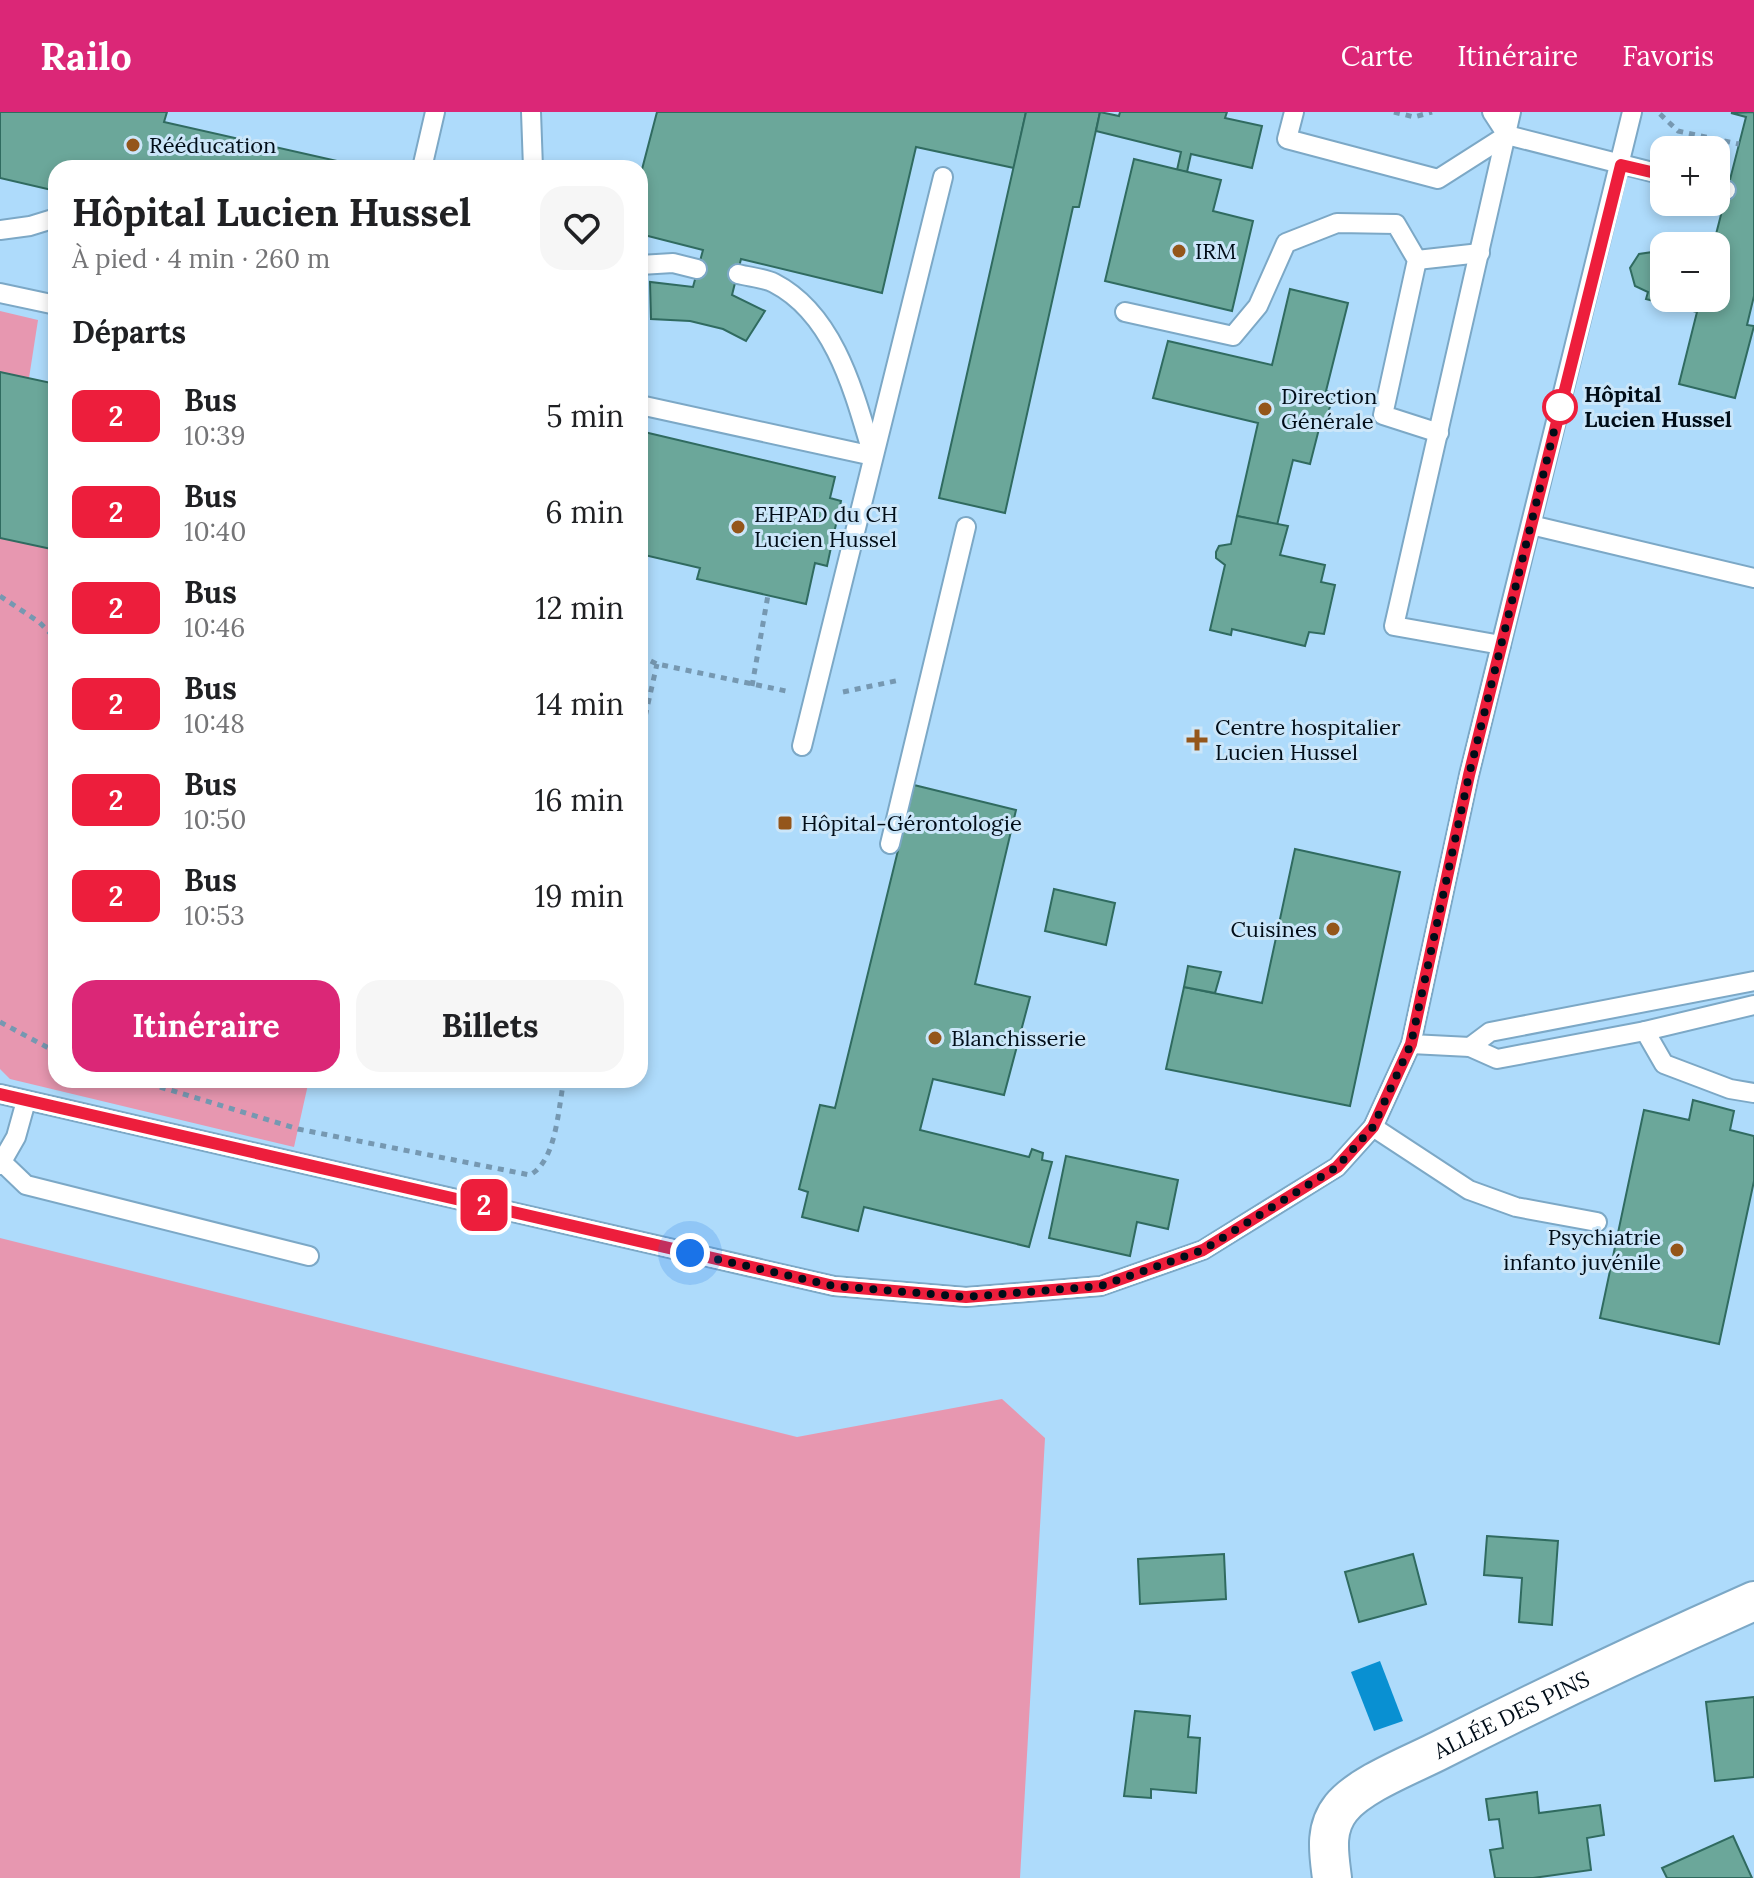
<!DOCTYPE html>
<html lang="fr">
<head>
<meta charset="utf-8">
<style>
	:root { --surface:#fff; --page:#f6f6f6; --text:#202124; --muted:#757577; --accent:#db2777 }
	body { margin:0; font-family:Lora,serif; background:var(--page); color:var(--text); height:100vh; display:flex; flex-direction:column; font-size:30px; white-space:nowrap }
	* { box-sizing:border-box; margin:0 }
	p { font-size:26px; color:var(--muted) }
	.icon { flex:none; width:44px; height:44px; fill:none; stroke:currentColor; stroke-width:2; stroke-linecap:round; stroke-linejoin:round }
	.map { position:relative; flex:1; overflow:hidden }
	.side { position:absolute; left:48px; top:48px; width:600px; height:928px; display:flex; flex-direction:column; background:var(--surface); border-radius:24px; box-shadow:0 4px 12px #0003 }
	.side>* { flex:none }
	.badge { padding:0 16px; border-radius:12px; font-size:28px; line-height:52px }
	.fabs { position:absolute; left:1650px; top:24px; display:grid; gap:16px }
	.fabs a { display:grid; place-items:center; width:80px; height:80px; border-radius:16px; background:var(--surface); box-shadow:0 4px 12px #0003; font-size:40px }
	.you { position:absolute; width:40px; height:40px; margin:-20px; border:6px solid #fff; border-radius:50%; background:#1a73e8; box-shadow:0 0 0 12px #1a73e833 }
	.map>.badge { position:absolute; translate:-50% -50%; box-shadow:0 0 0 4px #fff }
	h2 { padding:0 24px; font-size:30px; line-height:72px }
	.round { display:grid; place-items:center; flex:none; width:84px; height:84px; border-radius:24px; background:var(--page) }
	.head { display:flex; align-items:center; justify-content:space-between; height:136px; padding:0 24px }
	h1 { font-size:38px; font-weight:700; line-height:60px }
	.cta { display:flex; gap:16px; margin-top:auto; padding:16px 24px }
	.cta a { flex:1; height:92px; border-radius:24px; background:var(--accent); color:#fff; font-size:32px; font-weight:700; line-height:92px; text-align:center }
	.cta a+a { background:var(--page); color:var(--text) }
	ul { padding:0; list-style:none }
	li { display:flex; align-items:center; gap:24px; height:96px; padding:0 24px }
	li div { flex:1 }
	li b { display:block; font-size:30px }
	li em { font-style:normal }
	li .badge { min-width:88px; font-weight:700; text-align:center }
	header { display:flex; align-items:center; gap:48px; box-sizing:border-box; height:112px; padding:0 40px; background:var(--accent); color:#fff }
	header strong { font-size:38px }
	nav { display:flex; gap:44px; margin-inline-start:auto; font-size:28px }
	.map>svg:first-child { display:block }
	.green { fill:#e797b0 }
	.water { fill:#0990d2 }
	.building { fill:#6ba79a; stroke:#306b60; stroke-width:2 }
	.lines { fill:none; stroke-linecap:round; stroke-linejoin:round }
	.service-casing { stroke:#7ca8c6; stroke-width:22 }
	.minor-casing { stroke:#7ca8c6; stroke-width:42 }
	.path { stroke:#7698b1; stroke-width:5; stroke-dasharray:6 6; stroke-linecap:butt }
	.service { stroke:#fff; stroke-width:18 }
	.minor { stroke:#fff; stroke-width:38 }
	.line-casing { stroke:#fff; stroke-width:18 }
	.line { stroke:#ed1e3c; stroke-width:12 }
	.walk { stroke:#010d18; stroke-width:8; stroke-dasharray:0 14.4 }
	.poi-dot { fill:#94561b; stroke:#cbe6f9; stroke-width:3 }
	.stop-dot { fill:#fff; stroke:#ed1e3c; stroke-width:4 }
	.labels { text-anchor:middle; stroke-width:6; stroke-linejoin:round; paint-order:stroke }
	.poi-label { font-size:22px; fill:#010d18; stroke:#cbe6f9; text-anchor:start }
	.stop-label { font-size:22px; font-weight:bold; fill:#010d18; stroke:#cbe6f9; text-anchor:start }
	.street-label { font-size:22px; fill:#010d18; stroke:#cbe6f9 }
</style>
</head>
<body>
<header>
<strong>Railo</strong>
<nav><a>Carte</a><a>Itinéraire</a><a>Favoris</a></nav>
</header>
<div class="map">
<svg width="1754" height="1766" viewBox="0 0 1754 1766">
	<rect width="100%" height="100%" fill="#aedbfb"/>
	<g class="green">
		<path d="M0,199L38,208L29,266L0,260Z"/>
		<path d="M0,426L56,438V968H309L294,1035L10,967L0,957Z"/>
		<path d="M0,1126L797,1325L1002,1287L1045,1326L1020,1766H0Z"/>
	</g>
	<path class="water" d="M1380,1549L1403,1609L1374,1619L1351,1560Z"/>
	<g class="building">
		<path d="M0,0H167L164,10L368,56H56V79L0,66Z"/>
		<path d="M657,0H1026L1014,56L916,35L882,181L741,147L732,183L765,199L746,229L723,217L690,209L651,207L650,170L693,175L703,138L640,122V65Z"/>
		<path d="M1026,0H1100L1079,95H1073L1005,401L939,386Z"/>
		<path d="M1100,0L1119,4L1120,0H1227L1225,6L1262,14L1252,56L1191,42L1187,60L1177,58L1181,40L1096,19Z"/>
		<path d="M1754,0V184L1747,213L1754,214L1735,286L1679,272L1697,200L1646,187L1648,180L1635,174L1630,156L1639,142L1659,139L1660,131L1674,134H1664V186H1716V134H1713L1746,5L1731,1Z"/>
		<path d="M1134,47L1221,68L1213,99L1253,109L1232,199L1105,169Z"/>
		<path d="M1290,177L1348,191L1326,279L1334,281L1326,308L1321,309L1310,352L1293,348L1277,413L1237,404L1258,311L1153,286L1168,229L1272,253Z"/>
		<path d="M0,260L56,272V438L0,426Z"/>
		<path d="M640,319L835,365L830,386L841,389L827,454L815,451L806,492L697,467L700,456L640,442Z"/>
		<path d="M1237,404L1288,414L1280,443L1325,453L1321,470L1335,473L1324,522L1309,520L1305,534L1232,517L1231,523L1210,518L1225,453L1216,446V440L1219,434L1231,432Z"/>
		<path d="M914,673L1016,698L975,872L1030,885L1004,983L933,967L920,1018L1029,1045L1032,1037L1043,1041L1042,1048L1052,1050L1029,1135L864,1095L858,1119L802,1105L808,1080L799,1077L820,993L835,996Z"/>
		<path d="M1295,737L1400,760L1350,994L1166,957L1184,875L1262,891Z"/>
		<path d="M1054,777L1115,791L1106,833L1045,819Z"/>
		<path d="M1188,854L1221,860L1215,881L1184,875Z"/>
		<path d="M1693,988L1734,999L1730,1018L1754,1024V1069L1719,1232L1600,1206L1644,998L1689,1008Z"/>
		<path d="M1066,1044L1178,1068L1168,1117L1137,1110L1130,1144L1049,1126Z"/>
		<path d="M1487,1424L1558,1429L1552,1513L1519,1510L1522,1466L1484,1463Z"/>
		<path d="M1224,1442L1226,1487L1140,1492L1138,1447Z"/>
		<path d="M1413,1442L1426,1492L1359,1510L1345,1460Z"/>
		<path d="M1754,1585V1665L1715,1669L1706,1590Z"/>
		<path d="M1135,1599L1190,1604L1188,1625L1200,1626L1196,1681L1151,1677V1686L1124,1684Z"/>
		<path d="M1537,1680L1539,1701L1600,1693L1604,1723L1587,1726L1591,1758L1533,1766H1495L1490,1738L1503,1736L1499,1707L1489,1708L1486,1687Z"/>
		<path d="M1733,1724L1752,1766H1667L1662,1756Z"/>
	</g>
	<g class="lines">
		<defs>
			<g id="service">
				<path d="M531,0L533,56"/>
				<path d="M1294,0L1287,27L1438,67L1507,23L1492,0"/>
				<path d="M1507,23L1664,63"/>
				<path d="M422,56L435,0"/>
				<path d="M1716,75L1726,78"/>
				<path d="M0,118L30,114L56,106"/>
				<path d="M1417,148L1480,141"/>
				<path d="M640,153L673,151L697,157"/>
				<path d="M0,181L56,193"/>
				<path d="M1125,200L1233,224L1258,194L1286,131L1337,111L1396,112L1417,148L1383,303L1439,321"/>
				<path d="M640,293L873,344C855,284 836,203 774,171C764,166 749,165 738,162"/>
				<path d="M1531,413L1754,466"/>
				<path d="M1501,533L1394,514L1511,0"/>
				<path d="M802,634L943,65"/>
				<path d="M890,732L966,415"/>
				<path d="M1645,919L1664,952L1730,977L1754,981"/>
				<path d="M1411,932L1470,935L1497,947L1645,919L1754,893"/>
				<path d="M1470,935L1490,920L1754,869"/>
				<path d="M0,982L834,1174L966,1185L1101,1174L1203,1138L1337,1055L1373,1015L1411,932L1469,663L1632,0"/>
				<path d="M1373,1015L1469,1078L1516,1095L1597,1110"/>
				<path d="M3,1051L26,1073L309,1144"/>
				<path d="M0,1053L16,1025L26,989"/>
			</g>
			<g id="minor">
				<path id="s1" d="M1332,1766C1329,1742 1324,1717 1341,1696C1360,1672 1413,1652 1440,1638C1544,1585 1648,1536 1754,1489"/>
			</g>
		</defs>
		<use href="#service" class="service-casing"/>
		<use href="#minor" class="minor-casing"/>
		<g class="path">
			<path d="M1394,0L1414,5L1432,0"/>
			<path d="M1660,2L1678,19L1739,32"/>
			<path d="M0,484L39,510L56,527"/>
			<path d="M640,544L657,552L786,579"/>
			<path d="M752,574L768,483"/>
			<path d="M843,580L900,568"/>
			<path d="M640,627L657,552"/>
			<path d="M0,910L56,940"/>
			<path d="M137,968L298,1017L530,1063C557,1048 558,996 564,968"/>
		</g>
		<use href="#service" class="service"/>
		<use href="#minor" class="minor"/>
	</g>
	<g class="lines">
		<defs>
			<path id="line" d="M0,982L834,1174L966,1185L1101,1174L1203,1138L1337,1055L1373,1015L1411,932L1469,663L1621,53L1664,63"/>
		</defs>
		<use href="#line" class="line-casing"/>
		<use href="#line" class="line"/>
		<path class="walk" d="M690,1141L834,1174L966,1185L1101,1174L1203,1138L1337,1055L1373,1015L1411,932L1469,663L1560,295"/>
	</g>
	<g class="poi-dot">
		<circle cx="133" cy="33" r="8"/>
		<circle cx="1179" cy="139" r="8"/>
		<circle cx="1265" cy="297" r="8"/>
		<circle cx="738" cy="415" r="8"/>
		<path d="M1193 616h8v8h8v8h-8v8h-8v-8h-8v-8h8z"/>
		<rect x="777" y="703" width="16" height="16" rx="4"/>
		<circle cx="1333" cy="817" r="8"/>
		<circle cx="935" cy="926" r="8"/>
		<circle cx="1677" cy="1138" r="8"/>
	</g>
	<circle class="stop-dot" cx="1560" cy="295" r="16"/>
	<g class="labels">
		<g class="poi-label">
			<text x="149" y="41">Rééducation</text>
			<text x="1195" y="147">IRM</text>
			<text x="1281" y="292">Direction<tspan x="1281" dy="25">Générale</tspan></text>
			<text x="754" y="410">EHPAD du CH<tspan x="754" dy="25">Lucien Hussel</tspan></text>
			<text x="1215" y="623">Centre hospitalier<tspan x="1215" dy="25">Lucien Hussel</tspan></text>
			<text x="801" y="719">Hôpital-Gérontologie</text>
			<text x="1317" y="825" text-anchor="end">Cuisines</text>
			<text x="951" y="934">Blanchisserie</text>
			<text x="1661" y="1133" text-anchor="end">Psychiatrie<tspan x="1661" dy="25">infanto juvénile</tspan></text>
		</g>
		<g class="stop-label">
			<text x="1584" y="290">Hôpital<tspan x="1584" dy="25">Lucien Hussel</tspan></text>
		</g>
		<g class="street-label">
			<text dy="8" stroke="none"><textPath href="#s1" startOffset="268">ALLÉE DES PINS</textPath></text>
		</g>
	</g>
</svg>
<div class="fabs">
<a>+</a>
<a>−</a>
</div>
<div class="you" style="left:690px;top:1141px"></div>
<b class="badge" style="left:484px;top:1093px;background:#ed1e3c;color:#fff">2</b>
<section class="side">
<div class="head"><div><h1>Hôpital Lucien Hussel</h1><p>À pied · 4 min · 260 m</p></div><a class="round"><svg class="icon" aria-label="heart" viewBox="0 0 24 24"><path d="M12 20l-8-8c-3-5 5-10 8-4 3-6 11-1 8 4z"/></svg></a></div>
<h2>Départs</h2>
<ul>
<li><span class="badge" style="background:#ed1e3c;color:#fff">2</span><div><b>Bus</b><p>10:39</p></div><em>5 min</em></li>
<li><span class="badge" style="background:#ed1e3c;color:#fff">2</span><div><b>Bus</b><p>10:40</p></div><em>6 min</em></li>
<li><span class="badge" style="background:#ed1e3c;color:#fff">2</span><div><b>Bus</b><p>10:46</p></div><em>12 min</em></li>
<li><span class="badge" style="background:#ed1e3c;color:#fff">2</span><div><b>Bus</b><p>10:48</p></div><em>14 min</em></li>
<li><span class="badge" style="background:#ed1e3c;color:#fff">2</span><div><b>Bus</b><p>10:50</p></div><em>16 min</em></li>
<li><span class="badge" style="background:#ed1e3c;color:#fff">2</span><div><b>Bus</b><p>10:53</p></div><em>19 min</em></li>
</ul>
<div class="cta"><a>Itinéraire</a><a>Billets</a></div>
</section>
</div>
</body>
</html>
